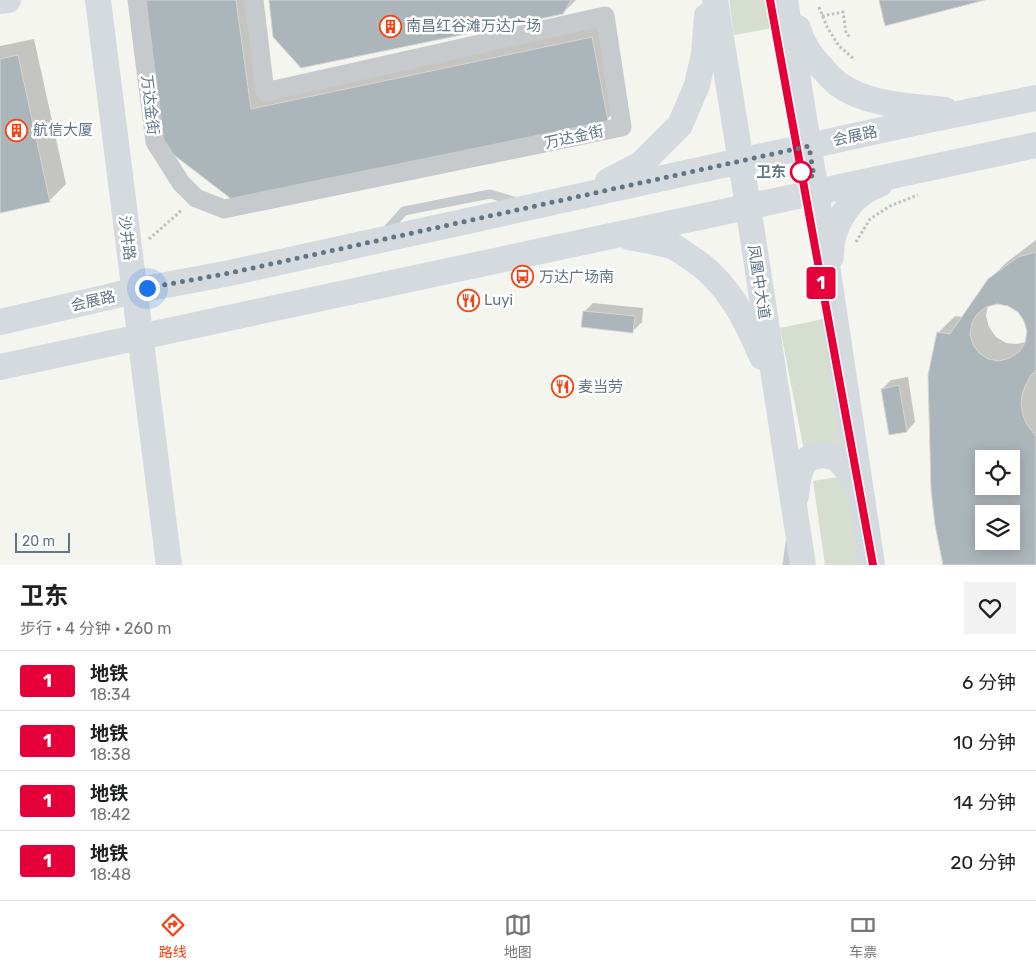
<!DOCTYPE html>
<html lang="zh">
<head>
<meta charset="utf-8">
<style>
	:root { --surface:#fff; --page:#f2f2f2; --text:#202124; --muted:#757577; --line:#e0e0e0; --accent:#f34312 }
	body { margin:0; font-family:Rubik,"Noto Sans SC",sans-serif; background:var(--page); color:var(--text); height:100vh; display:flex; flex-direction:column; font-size:19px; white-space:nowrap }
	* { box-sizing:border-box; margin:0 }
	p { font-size:16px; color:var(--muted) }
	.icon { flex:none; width:28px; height:28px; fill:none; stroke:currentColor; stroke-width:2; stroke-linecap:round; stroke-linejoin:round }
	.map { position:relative; height:565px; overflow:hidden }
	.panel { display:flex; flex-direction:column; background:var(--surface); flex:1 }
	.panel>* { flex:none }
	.badge { padding:0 10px; border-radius:4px; font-size:18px; line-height:32px }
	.tools { position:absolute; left:975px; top:450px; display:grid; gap:10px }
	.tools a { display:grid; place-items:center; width:45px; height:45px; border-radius:0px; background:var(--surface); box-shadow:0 2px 12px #0003; font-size:25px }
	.scale { position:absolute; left:15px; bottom:12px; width:55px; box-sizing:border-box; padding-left:5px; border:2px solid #617585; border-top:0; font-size:14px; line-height:18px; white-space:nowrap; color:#617585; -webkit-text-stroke:4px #fff; paint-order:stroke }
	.you { position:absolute; width:25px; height:25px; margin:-12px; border:4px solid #fff; border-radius:50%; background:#1a73e8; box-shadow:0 0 0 8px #1a73e833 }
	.map>.badge { position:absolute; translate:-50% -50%; box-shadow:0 0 0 2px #fff }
	.round { display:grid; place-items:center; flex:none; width:52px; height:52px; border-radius:0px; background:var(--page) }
	.headline { display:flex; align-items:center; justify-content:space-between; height:85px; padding:0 20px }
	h1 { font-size:24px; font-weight:700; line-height:38px }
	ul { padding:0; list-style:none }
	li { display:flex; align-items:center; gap:15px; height:60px; padding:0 20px; border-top:1px solid var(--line) }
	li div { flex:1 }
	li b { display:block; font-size:19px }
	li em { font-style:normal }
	li .badge { min-width:55px; font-weight:700; text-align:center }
	.tab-bar { display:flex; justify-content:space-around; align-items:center; height:70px; border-top:1px solid var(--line); background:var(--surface); font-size:14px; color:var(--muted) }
	.tab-bar a { display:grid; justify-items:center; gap:2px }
	.tab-bar .selected { color:var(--accent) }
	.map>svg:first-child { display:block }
	.green { fill:#d6ddd1 }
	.shadow { fill:#0003; fill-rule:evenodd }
	.building { fill:#acb5ba; stroke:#d6d6d3; fill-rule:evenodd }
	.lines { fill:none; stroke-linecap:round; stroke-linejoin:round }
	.path { stroke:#bdc0c2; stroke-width:3; stroke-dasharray:2.5 2.5; stroke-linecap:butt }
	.lane { stroke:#c7cacd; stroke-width:9 }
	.street { stroke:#c7cacd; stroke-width:19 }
	.secondary { stroke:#d5dadf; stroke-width:26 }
	.line-casing { stroke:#fff; stroke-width:11 }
	.line { stroke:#e60039; stroke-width:8 }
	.walk { stroke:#617585; stroke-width:5; stroke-dasharray:0 9 }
	.stop-dot { fill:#fff; stroke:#e60039; stroke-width:2.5 }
	.labels { text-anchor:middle; stroke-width:5; stroke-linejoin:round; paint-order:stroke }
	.poi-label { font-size:15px; fill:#617585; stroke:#fff; text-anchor:start }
	.street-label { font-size:15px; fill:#617585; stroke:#fff }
	.stop-label { font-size:15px; font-weight:bold; fill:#617585; stroke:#fff; text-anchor:end }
</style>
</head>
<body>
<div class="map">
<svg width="1036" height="565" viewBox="0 0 1036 565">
	<rect width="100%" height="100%" fill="#f5f5f0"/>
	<g class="green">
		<path d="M729,0H774L779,27L734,35Z"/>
		<path d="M823,319L851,463L808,471L780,328Z"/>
		<path d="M851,475L865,565H825L813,481Z"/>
	</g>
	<g class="shadow">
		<path d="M146,0H255L267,93L609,20L624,103L607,119L238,202Z"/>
		<path d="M271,0H576L563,13Z"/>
		<path d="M34,39L66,184L49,201L0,211V46Z"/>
		<path d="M1036,240V565H945L938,333L955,316L963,317L989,280L1007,262ZM997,303L1009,305L1018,311L1026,320L1028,331L1026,342L1017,344L1006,343L996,337L989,327L986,316L988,305ZM984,459H1011V486H984ZM984,514H1011V541H984Z"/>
		<path d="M593,303L643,308L642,322L633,331L584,312Z"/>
		<path d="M908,377L915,422L907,431L882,389L891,380Z"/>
	</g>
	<g class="building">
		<path d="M144,0H236L251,109L592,37L608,121L238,204L161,145Z"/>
		<path d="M269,0H571L563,14L301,68L273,37Z"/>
		<path d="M879,0H985L885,26Z"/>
		<path d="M18,55L50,202L0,213V59Z"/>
		<path d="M1036,252V370L1031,375L1026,384L1022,394L1021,405L1023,415L1027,425L1036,436V565H943L935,525L931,490L928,375L937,332L950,334L988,279L1018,257ZM997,304L1008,306L1018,312L1024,321L1027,331L1025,343L1019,352L1010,358L999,361L988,359L979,353L973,345L970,334L972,323L977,314L986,307ZM984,459H1011V486H984ZM984,514H1011V541H984Z"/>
		<path d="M583,311L635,316L633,333L581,327Z"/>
		<path d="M899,385L907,432L889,435L881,389Z"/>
	</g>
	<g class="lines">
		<g class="path">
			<path d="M819,7L827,27L839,46L855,60"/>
			<path d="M822,16L843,12L846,33L851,38"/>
			<path d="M149,239L182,210"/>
			<path d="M856,242L870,219L890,206L918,195"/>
		</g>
		<g class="lane">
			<path d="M385,232L404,211L490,194L517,202"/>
			<path d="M787,565L790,543"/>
		</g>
		<path class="street" d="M137,0L155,142L181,183L196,198L224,209L622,127L605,16L265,92L254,0"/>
		<g class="secondary">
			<path d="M98,0L169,565"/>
			<path d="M715,0L748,206L803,565"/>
			<path d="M785,0L816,192L872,565"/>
			<path d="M0,1L8,0"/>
			<path d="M798,28C802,45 812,58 824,70C828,75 833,80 838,84C866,105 911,106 945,110"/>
			<path d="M608,181L641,164L680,125L697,85L704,54L707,16"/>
			<path d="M629,237C644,240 659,242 674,247C680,250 685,254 691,258C727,281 746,319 762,357"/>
			<path d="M831,257C830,227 850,194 880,184"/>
			<path d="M0,322L134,291L230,273L923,121L1036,98"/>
			<path d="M0,367L1036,145"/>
			<path d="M796,496C798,478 799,454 823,455C829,456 834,457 838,460C848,468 854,478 860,488"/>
		</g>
	</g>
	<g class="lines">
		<defs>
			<path id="line" d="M770,0L873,565"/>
		</defs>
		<use href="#line" class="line-casing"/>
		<use href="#line" class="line"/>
		<path class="walk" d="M147,288L230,273L809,146L814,177L801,172"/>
	</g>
	<defs>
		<symbol id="building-ring" viewBox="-11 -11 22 22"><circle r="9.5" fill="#fff" stroke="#f34312" stroke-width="1.5"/><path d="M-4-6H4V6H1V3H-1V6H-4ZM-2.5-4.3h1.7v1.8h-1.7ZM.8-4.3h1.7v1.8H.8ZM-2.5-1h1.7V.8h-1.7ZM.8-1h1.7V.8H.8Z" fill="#f34312"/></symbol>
		<symbol id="bus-ring" viewBox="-11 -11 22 22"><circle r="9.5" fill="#fff" stroke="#f34312" stroke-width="1.5"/><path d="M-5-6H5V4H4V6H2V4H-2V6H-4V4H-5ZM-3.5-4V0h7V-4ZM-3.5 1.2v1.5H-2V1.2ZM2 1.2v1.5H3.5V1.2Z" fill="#f34312"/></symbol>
		<symbol id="restaurant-ring" viewBox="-11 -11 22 22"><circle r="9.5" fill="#fff" stroke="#f34312" stroke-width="1.5"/><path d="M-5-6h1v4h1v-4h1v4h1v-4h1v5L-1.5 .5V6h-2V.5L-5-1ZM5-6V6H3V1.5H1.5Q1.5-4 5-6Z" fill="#f34312"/></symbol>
	</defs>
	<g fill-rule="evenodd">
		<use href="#building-ring" x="378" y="14" width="25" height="25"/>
		<use href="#building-ring" x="4" y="118" width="25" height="25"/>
		<use href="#bus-ring" x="510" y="264" width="25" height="25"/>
		<use href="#restaurant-ring" x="456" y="288" width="25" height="25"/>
		<use href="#restaurant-ring" x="550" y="374" width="25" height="25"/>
	</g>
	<circle class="stop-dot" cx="801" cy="172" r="10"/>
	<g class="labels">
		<g class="poi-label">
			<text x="406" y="31">南昌红谷滩万达广场</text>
			<text x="33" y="135">航信大厦</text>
			<text x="539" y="282">万达广场南</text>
			<text x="484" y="305">Luyi</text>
			<text x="578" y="392">麦当劳</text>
		</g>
		<g class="street-label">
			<text transform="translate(150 105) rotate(83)" y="5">万达金街</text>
			<text transform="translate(855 136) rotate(-12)" y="5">会展路</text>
			<text transform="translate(574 137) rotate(-12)" y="5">万达金街</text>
			<text transform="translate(127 238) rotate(83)" y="5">沙井路</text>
			<text transform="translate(759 282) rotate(81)" y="5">凤凰中大道</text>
			<text transform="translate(93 301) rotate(-13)" y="5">会展路</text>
		</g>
		<g class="stop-label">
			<text x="786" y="177">卫东</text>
		</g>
	</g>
</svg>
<div class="tools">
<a><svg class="icon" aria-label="locate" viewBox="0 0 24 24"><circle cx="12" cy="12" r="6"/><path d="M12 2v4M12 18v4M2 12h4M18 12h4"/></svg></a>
<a><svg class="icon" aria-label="layers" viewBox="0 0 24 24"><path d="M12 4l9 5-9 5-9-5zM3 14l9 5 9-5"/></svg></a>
</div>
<div class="scale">20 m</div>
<div class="you" style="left:147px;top:288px"></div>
<b class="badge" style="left:821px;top:283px;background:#e60039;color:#fff">1</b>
</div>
<section class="panel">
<div class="headline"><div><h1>卫东</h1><p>步行 · 4 分钟 · 260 m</p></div><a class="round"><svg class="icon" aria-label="heart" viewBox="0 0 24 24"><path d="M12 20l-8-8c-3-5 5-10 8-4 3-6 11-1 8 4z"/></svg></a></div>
<ul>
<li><span class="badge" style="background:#e60039;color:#fff">1</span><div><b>地铁</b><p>18:34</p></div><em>6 分钟</em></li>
<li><span class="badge" style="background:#e60039;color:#fff">1</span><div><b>地铁</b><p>18:38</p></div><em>10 分钟</em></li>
<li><span class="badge" style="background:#e60039;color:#fff">1</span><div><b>地铁</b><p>18:42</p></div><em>14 分钟</em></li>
<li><span class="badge" style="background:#e60039;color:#fff">1</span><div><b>地铁</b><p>18:48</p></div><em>20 分钟</em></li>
</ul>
</section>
<nav class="tab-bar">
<a class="selected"><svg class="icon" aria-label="directions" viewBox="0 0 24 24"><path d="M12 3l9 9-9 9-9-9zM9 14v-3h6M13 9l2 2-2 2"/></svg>路线</a>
<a><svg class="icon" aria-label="map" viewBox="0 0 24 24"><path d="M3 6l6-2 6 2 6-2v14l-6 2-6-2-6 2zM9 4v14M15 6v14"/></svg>地图</a>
<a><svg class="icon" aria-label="tickets" viewBox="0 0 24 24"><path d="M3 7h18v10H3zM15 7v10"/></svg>车票</a>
</nav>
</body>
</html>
